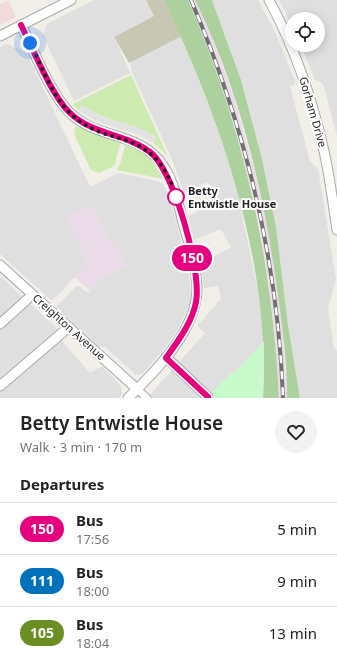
<!DOCTYPE html>
<html lang="en">
<head>
<meta charset="utf-8">
<style>
	:root { --surface:#fff; --page:#f2f2f2; --text:#222; --muted:#767676; --line:#e0e0e0 }
	body { margin:0; font-family:"Noto Sans",sans-serif; background:var(--page); color:var(--text); height:100vh; display:flex; flex-direction:column; font-size:15px; white-space:nowrap }
	* { box-sizing:border-box; margin:0 }
	p { font-size:13px; color:var(--muted) }
	.icon { flex:none; width:22px; height:22px; fill:none; stroke:currentColor; stroke-width:2; stroke-linecap:round; stroke-linejoin:round }
	.map { position:relative; height:398px; overflow:hidden }
	.details { display:flex; flex-direction:column; background:var(--surface); flex:1 }
	.details>* { flex:none }
	.badge { padding:0 8px; border-radius:13px; font-size:14px; line-height:26px }
	.controls { position:absolute; left:285px; top:12px; display:grid; gap:8px }
	.controls a { display:grid; place-items:center; width:40px; height:40px; border-radius:50%; background:var(--surface); box-shadow:0 2px 10px #0003; font-size:20px }
	.you { position:absolute; width:20px; height:20px; margin:-10px; border:3px solid #fff; border-radius:50%; background:#1a73e8; box-shadow:0 0 0 6px #1a73e833 }
	.map>.badge { position:absolute; translate:-50% -50%; box-shadow:0 0 0 2px #fff }
	h2 { padding:0 20px; font-size:15px; line-height:36px }
	.round { display:grid; place-items:center; flex:none; width:42px; height:42px; border-radius:21px; background:var(--page) }
	.overview { display:flex; align-items:center; justify-content:space-between; height:68px; padding:0 20px }
	h1 { font-size:19px; font-weight:600; line-height:30px }
	ul { padding:0; list-style:none }
	li { display:flex; align-items:center; gap:12px; height:52px; padding:0 20px; border-top:1px solid var(--line) }
	li div { flex:1 }
	li b { display:block; font-size:15px }
	li em { font-style:normal }
	li .badge { min-width:44px; font-weight:700; text-align:center }
	.map>svg:first-child { display:block }
	.residential { fill:#e0dfdf }
	.commercial { fill:#f2dad9 }
	.industrial { fill:#ebdbe8 }
	.construction { fill:#c7c7b4 }
	.grass { fill:#cdebb0 }
	.forest { fill:#add19e }
	.park { fill:#c8facc }
	.parking { fill:#e2e2e2 }
	.lines { fill:none; stroke-linecap:round; stroke-linejoin:round }
	.pedestrian-casing { stroke:#a9a9a9; stroke-width:9 }
	.minor-casing { stroke:#a9a9a9; stroke-width:11 }
	.pedestrian { stroke:#fff; stroke-width:7 }
	.minor { stroke:#fff; stroke-width:9 }
	.rail-casing { stroke:#707070; stroke-width:4 }
	.rail { stroke:#fff; stroke-width:2.5; stroke-dasharray:8; stroke-linecap:butt }
	.line-casing { stroke:#fff; stroke-width:9 }
	.line { stroke:#e6007e; stroke-width:6 }
	.walk { stroke:#222; stroke-width:4; stroke-dasharray:0 7.2 }
	.stop-dot { fill:#fff; stroke:#e6007e; stroke-width:2 }
	.labels { text-anchor:middle; stroke-width:4; stroke-linejoin:round; paint-order:stroke }
	.street-label { font-size:11px; fill:#222; stroke:#fff }
	.stop-label { font-size:11px; font-weight:bold; fill:#222; stroke:#fff; text-anchor:start }
</style>
</head>
<body>
<div class="map">
<svg width="337" height="398" viewBox="0 0 337 398">
	<rect width="100%" height="100%" fill="#f2efe9"/>
	<g class="residential">
		<path d="M94,0H146L154,16L114,37L130,73L74,101L43,36L47,24Z"/>
		<path d="M212,0H258L275,32L295,81V84L290,86L310,161L318,169L336,279L328,308L334,348L337,351V398H300L288,325L276,227L262,159L241,80Z"/>
		<path d="M279,0H337V136L324,87L321,82L315,80L301,45H318V19H292V26Z"/>
		<path d="M182,36L211,111L235,181L261,305L264,342L234,373L230,374L207,398H147L205,333L197,326L221,299L218,286L204,288L201,262L231,248L221,229L194,240L188,216L219,201L208,182L184,193L172,159L132,72L130,62Z"/>
		<path d="M7,44L26,52L90,187L119,173L161,182L169,194L188,267L191,293L190,303L177,331L162,352L142,374L136,375L105,347H99L56,307L76,286H79L88,293L103,276L126,266L115,243L111,245L91,205L66,217L88,263L52,301L0,254V47Z"/>
		<path d="M0,276L60,331L57,335L90,373L102,366L121,386L122,394L119,398H0Z"/>
	</g>
	<path class="commercial" d="M8,0L16,17L0,25V4Z"/>
	<g class="industrial">
		<path d="M188,0H195L208,26L233,95L255,171L272,249L282,319L287,398H279L275,333L268,278L257,211L247,172L235,127L216,70Z"/>
		<path d="M91,205L111,245L115,243L126,266L103,276L90,291L74,277L88,263L66,217Z"/>
	</g>
	<path class="construction" d="M146,0H164L182,36L129,63L114,37L154,16Z"/>
	<g class="grass">
		<path d="M131,75L167,155L153,143L156,137C132,122 107,123 82,105L78,110L73,104Z"/>
		<path d="M79,126L96,134L121,142L114,166L99,173L91,170L74,134L75,127Z"/>
		<path d="M127,144L151,157L165,179L116,170L120,164L125,146Z"/>
	</g>
	<g class="forest">
		<path d="M164,0H188C244,129 272,258 279,398H263C271,264 221,120 164,0Z"/>
		<path d="M195,0H212L213,3L241,80L262,159L276,227L288,325L300,398H287C287,364 283,329 278,296C265,196 240,90 195,0Z"/>
	</g>
	<path class="park" d="M264,342L263,398H207L230,374L234,373Z"/>
	<path class="parking" d="M82,105L100,116L141,129L156,137L153,143L139,135L98,122L78,110Z"/>
	<g class="lines">
		<defs>
			<path id="pedestrian" d="M137,389L147,398"/>
			<g id="minor">
				<path d="M269,0C295,48 312,98 324,151C330,177 333,204 337,230"/>
				<path d="M21,25C33,49 51,94 69,112C94,137 128,132 153,154C171,170 177,196 182,219C188,241 196,264 197,287C198,329 156,371 128,398"/>
				<path d="M0,36L71,0"/>
				<path d="M0,265L137,389"/>
				<path d="M0,324L32,295"/>
				<path d="M166,357L208,397"/>
				<path d="M0,386L69,327"/>
			</g>
		</defs>
		<use href="#pedestrian" class="pedestrian-casing"/>
		<use href="#minor" class="minor-casing"/>
		<use href="#pedestrian" class="pedestrian"/>
		<use href="#minor" class="minor"/>
		<defs>
			<path id="rail" d="M191,0C245,126 278,260 283,398"/>
		</defs>
		<use href="#rail" class="rail-casing"/>
		<use href="#rail" class="rail"/>
	</g>
	<g class="lines">
		<defs>
			<path id="line" d="M21,25C33,49 51,94 69,112C92,135 125,133 150,152C174,170 202,272 196,302C192,323 178,341 166,358L208,397"/>
		</defs>
		<use href="#line" class="line-casing"/>
		<use href="#line" class="line"/>
		<path class="walk" d="M30,43C42,66 51,94 69,112C105,149 144,125 171,182C173,187 177,196 176,197"/>
	</g>
	<circle class="stop-dot" cx="176" cy="197" r="8"/>
	<g class="labels">
		<g class="street-label">
			<text transform="translate(313 112) rotate(74)" y="4">Gorham Drive</text>
			<text transform="translate(69 327) rotate(42)" y="4">Creighton Avenue</text>
		</g>
		<g class="stop-label">
			<text x="188" y="195">Betty<tspan x="188" dy="13">Entwistle House</tspan></text>
		</g>
	</g>
</svg>
<div class="controls">
<a><svg class="icon" aria-label="locate" viewBox="0 0 24 24"><circle cx="12" cy="12" r="6"/><path d="M12 2v4M12 18v4M2 12h4M18 12h4"/></svg></a>
</div>
<div class="you" style="left:30px;top:43px"></div>
<b class="badge" style="left:192px;top:258px;background:#e6007e;color:#fff">150</b>
</div>
<section class="details">
<div class="overview"><div><h1>Betty Entwistle House</h1><p>Walk · 3 min · 170 m</p></div><a class="round"><svg class="icon" aria-label="heart" viewBox="0 0 24 24"><path d="M12 20l-8-8c-3-5 5-10 8-4 3-6 11-1 8 4z"/></svg></a></div>
<h2>Departures</h2>
<ul>
<li><span class="badge" style="background:#e6007e;color:#fff">150</span><div><b>Bus</b><p>17:56</p></div><em>5 min</em></li>
<li><span class="badge" style="background:#0072bc;color:#fff">111</span><div><b>Bus</b><p>18:00</p></div><em>9 min</em></li>
<li><span class="badge" style="background:#6b8e23;color:#fff">105</span><div><b>Bus</b><p>18:04</p></div><em>13 min</em></li>
</ul>
</section>
</body>
</html>
